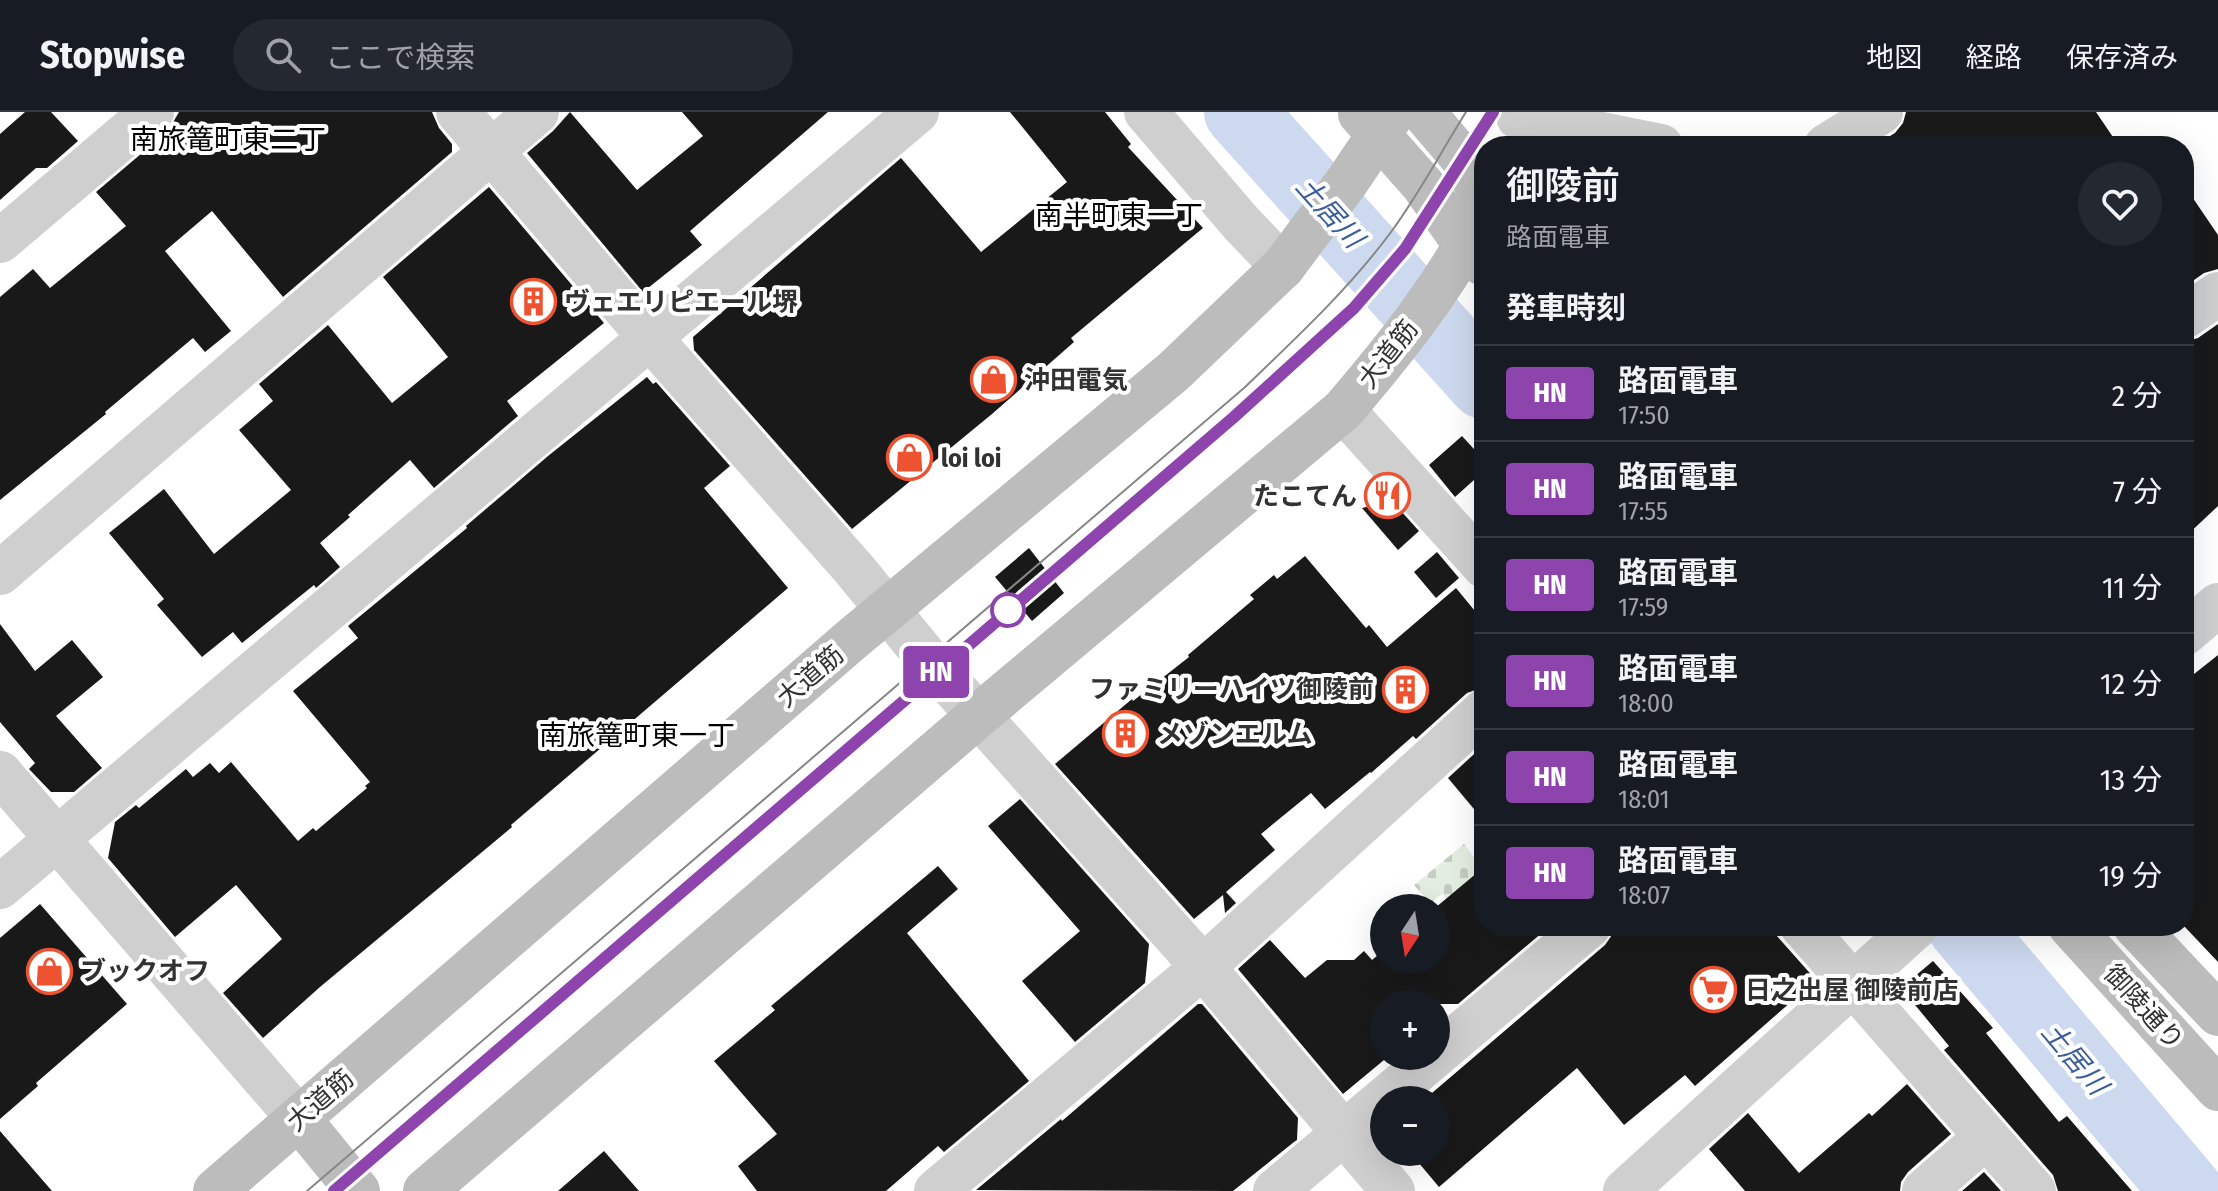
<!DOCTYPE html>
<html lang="ja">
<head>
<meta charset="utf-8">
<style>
	:root { --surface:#171b24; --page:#242831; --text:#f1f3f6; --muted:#9ea1a6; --line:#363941 }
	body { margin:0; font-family:"Fira Sans Condensed","Noto Sans JP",sans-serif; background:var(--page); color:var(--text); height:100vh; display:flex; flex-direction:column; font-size:30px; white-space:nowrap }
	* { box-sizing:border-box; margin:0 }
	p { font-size:26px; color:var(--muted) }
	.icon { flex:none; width:44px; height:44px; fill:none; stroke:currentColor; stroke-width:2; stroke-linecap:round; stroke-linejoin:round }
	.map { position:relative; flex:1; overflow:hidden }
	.sheet { position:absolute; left:1474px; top:24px; width:720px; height:800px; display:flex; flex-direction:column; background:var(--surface); border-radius:32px; box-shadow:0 8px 32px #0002 }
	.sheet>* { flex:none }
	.badge { padding:0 16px; border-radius:6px; font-size:28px; line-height:52px }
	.needle { width:52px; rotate:192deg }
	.tools { position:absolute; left:1370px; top:782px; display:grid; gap:16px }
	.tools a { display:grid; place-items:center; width:80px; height:80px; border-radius:50%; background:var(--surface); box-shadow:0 8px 32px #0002; font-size:40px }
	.map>.badge { position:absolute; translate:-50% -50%; box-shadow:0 0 0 4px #fff }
	h2 { padding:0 32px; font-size:30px; line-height:72px }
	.round { display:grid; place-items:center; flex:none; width:84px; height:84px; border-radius:42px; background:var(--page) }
	.summary { display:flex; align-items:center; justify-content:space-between; height:136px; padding:0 32px }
	h1 { font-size:38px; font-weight:600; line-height:60px }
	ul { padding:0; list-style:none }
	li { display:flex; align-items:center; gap:24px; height:96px; padding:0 32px; border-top:2px solid var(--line) }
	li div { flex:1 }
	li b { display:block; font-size:30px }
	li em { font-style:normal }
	li .badge { min-width:88px; font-weight:700; text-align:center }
	header { display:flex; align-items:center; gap:48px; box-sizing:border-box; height:112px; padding:0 40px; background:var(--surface); border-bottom:2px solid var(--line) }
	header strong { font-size:38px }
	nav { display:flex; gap:44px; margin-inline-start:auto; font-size:28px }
	.search { width:560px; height:72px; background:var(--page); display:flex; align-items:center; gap:20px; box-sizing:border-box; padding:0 28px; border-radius:44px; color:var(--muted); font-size:30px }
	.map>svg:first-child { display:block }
	.cemetery { fill:url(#cemetery-stones) }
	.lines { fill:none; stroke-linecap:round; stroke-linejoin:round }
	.river { stroke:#cdd9ef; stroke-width:72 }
	.building { fill:#191919 }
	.street { stroke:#cfcfcf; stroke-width:44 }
	.secondary { stroke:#bcbcbc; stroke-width:44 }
	.tram { stroke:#878787; stroke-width:2 }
	.line-casing { stroke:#fff; stroke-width:18 }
	.line { stroke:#8e44ad; stroke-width:12 }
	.stop-dot { fill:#fff; stroke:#8e44ad; stroke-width:4 }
	.labels { text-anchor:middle; stroke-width:8; stroke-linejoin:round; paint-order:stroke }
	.poi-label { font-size:26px; font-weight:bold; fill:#323232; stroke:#fff; text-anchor:start }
	.street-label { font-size:26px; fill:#323232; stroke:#fff }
	.neighbourhood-label { font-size:28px; fill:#000; stroke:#fff }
	.water-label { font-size:28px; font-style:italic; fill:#3b5d9a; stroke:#fff }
</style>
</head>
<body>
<header>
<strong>Stopwise</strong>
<div class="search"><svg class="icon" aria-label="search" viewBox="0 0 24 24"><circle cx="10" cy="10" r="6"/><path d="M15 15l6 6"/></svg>ここで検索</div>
<nav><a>地図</a><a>経路</a><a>保存済み</a></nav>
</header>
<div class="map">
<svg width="2218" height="1079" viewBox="0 0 2218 1079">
	<defs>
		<pattern id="cemetery-stones" width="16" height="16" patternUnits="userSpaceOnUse" patternTransform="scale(2)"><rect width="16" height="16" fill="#e5efe1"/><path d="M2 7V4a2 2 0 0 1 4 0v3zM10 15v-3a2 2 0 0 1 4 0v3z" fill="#c5cdc2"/></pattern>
	</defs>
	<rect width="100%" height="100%" fill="#fff"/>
	<path class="cemetery" d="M1464,732L1480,753L1484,751V774L1455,798L1442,782L1430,791L1414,773Z"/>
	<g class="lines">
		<g class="river">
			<path d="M1240,0L1484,271"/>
			<path d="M1963,814L2187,1079"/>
		</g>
	</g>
	<g class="building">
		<path d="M25,0H51L78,29L47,56H36L0,88V22Z"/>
		<path d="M179,0H432L439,16L452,32V40L283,185L212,99L165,139L231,219L205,240L193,226L105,300L106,302L0,388V185L33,157L50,176L126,114L96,80L168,19Z"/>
		<path d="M570,0L637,78L703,24L682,0H828L690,119L702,133L643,180L527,41L553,19Z"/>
		<path d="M1010,0H1105L1131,32L1128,35L1203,116L1071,226L1074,230L992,302L852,417L694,238L693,225L901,46L981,140L1067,70Z"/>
		<path d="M1906,0H2096L2119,34H1874L1895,21L1903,11Z"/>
		<path d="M2184,73L2218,123V157L2204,161L2184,175Z"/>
		<path d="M489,75L604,211L507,289L518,304L434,376L410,348L348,403L350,405L320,431L340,455L316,476L314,473L242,531L233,520L202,545L157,493L164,487L109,421L164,377L214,442L291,378L239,318L273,289L259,272L328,213L392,291L448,245L383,165Z"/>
		<path d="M2218,212V394L2184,426V230L2198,226Z"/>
		<path d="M647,265L653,272L656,270L730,354L704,376L788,476L511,713L512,715L320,875L263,926L223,881L282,827L236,773L175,825L108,746L115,710L136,693L139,696L186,657L193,665L210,651L219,661L231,650L298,729L313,716L316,719L367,676L365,674L370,670L293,579L358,526L348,514L467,416L466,414L548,344Z"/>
		<path d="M1462,324L1484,348V359L1455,385L1429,353Z"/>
		<path d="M1392,389L1419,419L1398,438L1362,396Z"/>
		<path d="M1029,436L1064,481L1032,509L995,465Z"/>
		<path d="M1437,440L1459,466L1436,486L1414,460Z"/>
		<path d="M1305,444L1366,516L1369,513L1387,535L1456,476L1484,510V575L1467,581L1416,627L1413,624L1371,661L1370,660L1325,697L1311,681L1261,722L1275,738L1226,780L1236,791L1225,801L1223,783L1194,807L1055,652L1132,587L1133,589L1189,545L1188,543L1254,487L1250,483L1274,463L1277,467Z"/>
		<path d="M0,512L35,559L72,528L103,565L56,604L102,656L74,680H51L29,657L35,651L0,610Z"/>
		<path d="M2218,543V850L2184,814V570Z"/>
		<path d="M1484,633V709L1448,666Z"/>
		<path d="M1020,687L1149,832L1145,871L1075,930L1022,869L1080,819L988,714Z"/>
		<path d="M938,754L958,777L907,821L1029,969L944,1040L938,1034L886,1079H757L738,1054L777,1022L714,949L775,898L771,894Z"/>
		<path d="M1484,755V814H1550L1458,892H1384V919L1376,925L1384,934V948L1343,982L1238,857L1270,828L1305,866L1327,848H1354L1364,839L1372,848L1384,838V848H1436L1435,796Z"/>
		<path d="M40,792L127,892L36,971L38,974L0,1007V826Z"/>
		<path d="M1613,814H1768L1816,868L1695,974L1685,963L1624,1013L1577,956L1439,1075L1413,1044L1418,1040H1436V1002L1444,995L1432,981L1605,833L1612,823Z"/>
		<path d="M1933,849L1993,916L1986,921L2059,1010L2067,1004L2132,1079H2058L2053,1063L1944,938L1949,934L1901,876Z"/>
		<path d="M1198,892H1202L1298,1006L1297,1028L1294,1030L1233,1079L976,1078L1061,1007L1062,1009Z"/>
		<path d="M1907,972L1951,1022L1908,1060L1901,1070L1900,1079H1745L1709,1037L1748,1001L1799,1061L1869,1001L1872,1004Z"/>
		<path d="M0,1019L52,1079H0Z"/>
		<path d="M604,1039L639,1079H558Z"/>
		<path d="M1984,1060L2001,1079H1962Z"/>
	</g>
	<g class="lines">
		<g class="street">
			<path d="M458,0L651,227L854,457L927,546L1203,855L1393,1079"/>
			<path d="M1146,0L1241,111L1283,155"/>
			<path d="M1518,5L1661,34"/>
			<path d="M1826,34L1881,0"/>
			<path d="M0,129L152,0"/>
			<path d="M2184,205L2218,182"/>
			<path d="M1343,298L1484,454"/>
			<path d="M0,461L537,0"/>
			<path d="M2184,522L2218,493"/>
			<path d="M0,661L299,1007"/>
			<path d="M0,775L917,0"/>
			<path d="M1802,814L2034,1079"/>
			<path d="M1436,943L1589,814"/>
			<path d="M936,1079L1203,855L1484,599"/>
			<path d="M1275,1079L1435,944"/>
			<path d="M1625,1079L1917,814"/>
			<path d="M1924,1079L1986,1025"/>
		</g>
		<g class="secondary">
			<path d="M1423,0L1463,47L1484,88"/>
			<path d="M1360,2L1423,73L1466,134L1483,152"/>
			<path d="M2070,814L2218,977"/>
			<path d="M2135,814L2218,902"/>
			<path d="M299,1007L358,1079"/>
			<path d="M215,1079L851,528L1173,260L1283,155L1346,71L1394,0"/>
			<path d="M425,1079L978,604L1343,298C1396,236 1448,171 1484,98"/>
		</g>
		<g class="tram">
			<path d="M307,1079L1244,276C1295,227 1349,177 1391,120C1419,82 1441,40 1466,0"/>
			<path d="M334,1079L1234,305L1354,196L1405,137L1493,0"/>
		</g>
	</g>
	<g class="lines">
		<defs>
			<path id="line" d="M334,1079L1234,305L1354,196L1405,137L1493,0"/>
		</defs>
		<use href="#line" class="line-casing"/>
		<use href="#line" class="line"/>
	</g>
	<defs>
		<symbol id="building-ring" viewBox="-11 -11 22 22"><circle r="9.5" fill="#fff" stroke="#ed5331" stroke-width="1.5"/><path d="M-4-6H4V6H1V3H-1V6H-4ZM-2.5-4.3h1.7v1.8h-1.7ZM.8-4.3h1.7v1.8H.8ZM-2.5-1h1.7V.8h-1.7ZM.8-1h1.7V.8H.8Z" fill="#ed5331"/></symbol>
		<symbol id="shop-ring" viewBox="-11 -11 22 22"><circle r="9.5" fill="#fff" stroke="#ed5331" stroke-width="1.5"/><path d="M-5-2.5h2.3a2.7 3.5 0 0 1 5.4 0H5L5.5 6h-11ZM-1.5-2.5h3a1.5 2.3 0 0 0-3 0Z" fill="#ed5331"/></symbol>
		<symbol id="restaurant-ring" viewBox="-11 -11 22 22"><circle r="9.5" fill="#fff" stroke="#ed5331" stroke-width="1.5"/><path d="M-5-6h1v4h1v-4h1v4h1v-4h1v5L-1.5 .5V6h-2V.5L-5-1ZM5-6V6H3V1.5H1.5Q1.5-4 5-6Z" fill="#ed5331"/></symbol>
		<symbol id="supermarket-ring" viewBox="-11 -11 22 22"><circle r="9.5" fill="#fff" stroke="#ed5331" stroke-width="1.5"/><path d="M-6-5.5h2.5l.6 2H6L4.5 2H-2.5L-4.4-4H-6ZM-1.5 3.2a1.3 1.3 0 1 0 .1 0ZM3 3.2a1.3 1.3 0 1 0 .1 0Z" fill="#ed5331"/></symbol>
	</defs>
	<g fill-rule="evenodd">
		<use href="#building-ring" x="508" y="164" width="51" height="51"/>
		<use href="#shop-ring" x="968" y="242" width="51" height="51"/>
		<use href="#shop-ring" x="884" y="320" width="51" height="51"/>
		<use href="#restaurant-ring" x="1362" y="358" width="51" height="51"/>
		<use href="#building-ring" x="1380" y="552" width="51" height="51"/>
		<use href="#building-ring" x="1100" y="596" width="51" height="51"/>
		<use href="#shop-ring" x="24" y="834" width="51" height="51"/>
		<use href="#supermarket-ring" x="1688" y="852" width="51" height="51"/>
	</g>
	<circle class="stop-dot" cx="1008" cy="498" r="16"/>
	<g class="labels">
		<g class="poi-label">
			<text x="564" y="199">ヴェエリピエール堺</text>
			<text x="1024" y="277">沖田電気</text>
			<text x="941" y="355">loi loi</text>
			<text x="1357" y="393" text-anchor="end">たこてん</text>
			<text x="1374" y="586" text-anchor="end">ファミリーハイツ御陵前</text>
			<text x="1157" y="631">メゾンエルム</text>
			<text x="80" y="868">ブックオフ</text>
			<text x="1745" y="887">日之出屋 御陵前店</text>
		</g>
		<g class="street-label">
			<text transform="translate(1388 242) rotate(-52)" y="9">大道筋</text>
			<text transform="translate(810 564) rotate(-41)" y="9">大道筋</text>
			<text transform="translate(2144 895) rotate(48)" y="9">御陵通り</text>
			<text transform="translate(320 988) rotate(-41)" y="9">大道筋</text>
		</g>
		<g class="neighbourhood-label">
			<text x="228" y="37">南旅篭町東二丁</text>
			<text x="1119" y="113">南半町東一丁</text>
			<text x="637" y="633">南旅篭町東一丁</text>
		</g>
		<g class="water-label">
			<text transform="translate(1330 100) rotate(48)" y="10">土居川</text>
			<text transform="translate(2075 946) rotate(50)" y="10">土居川</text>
		</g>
	</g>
</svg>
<div class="tools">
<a><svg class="needle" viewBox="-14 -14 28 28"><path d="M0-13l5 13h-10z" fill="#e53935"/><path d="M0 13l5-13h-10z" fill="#9ea1a6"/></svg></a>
<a>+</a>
<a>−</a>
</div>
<b class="badge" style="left:936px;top:560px;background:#8e44ad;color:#fff">HN</b>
<section class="sheet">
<div class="summary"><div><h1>御陵前</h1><p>路面電車</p></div><a class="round"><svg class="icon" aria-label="heart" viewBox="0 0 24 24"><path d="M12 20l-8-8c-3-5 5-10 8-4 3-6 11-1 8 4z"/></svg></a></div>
<h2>発車時刻</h2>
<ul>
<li><span class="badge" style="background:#8e44ad;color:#fff">HN</span><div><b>路面電車</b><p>17:50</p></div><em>2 分</em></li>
<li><span class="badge" style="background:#8e44ad;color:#fff">HN</span><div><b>路面電車</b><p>17:55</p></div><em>7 分</em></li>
<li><span class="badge" style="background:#8e44ad;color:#fff">HN</span><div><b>路面電車</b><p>17:59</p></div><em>11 分</em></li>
<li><span class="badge" style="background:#8e44ad;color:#fff">HN</span><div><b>路面電車</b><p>18:00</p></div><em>12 分</em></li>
<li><span class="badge" style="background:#8e44ad;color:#fff">HN</span><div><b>路面電車</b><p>18:01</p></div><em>13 分</em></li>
<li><span class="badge" style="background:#8e44ad;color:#fff">HN</span><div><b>路面電車</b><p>18:07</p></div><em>19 分</em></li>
</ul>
</section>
</div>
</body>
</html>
